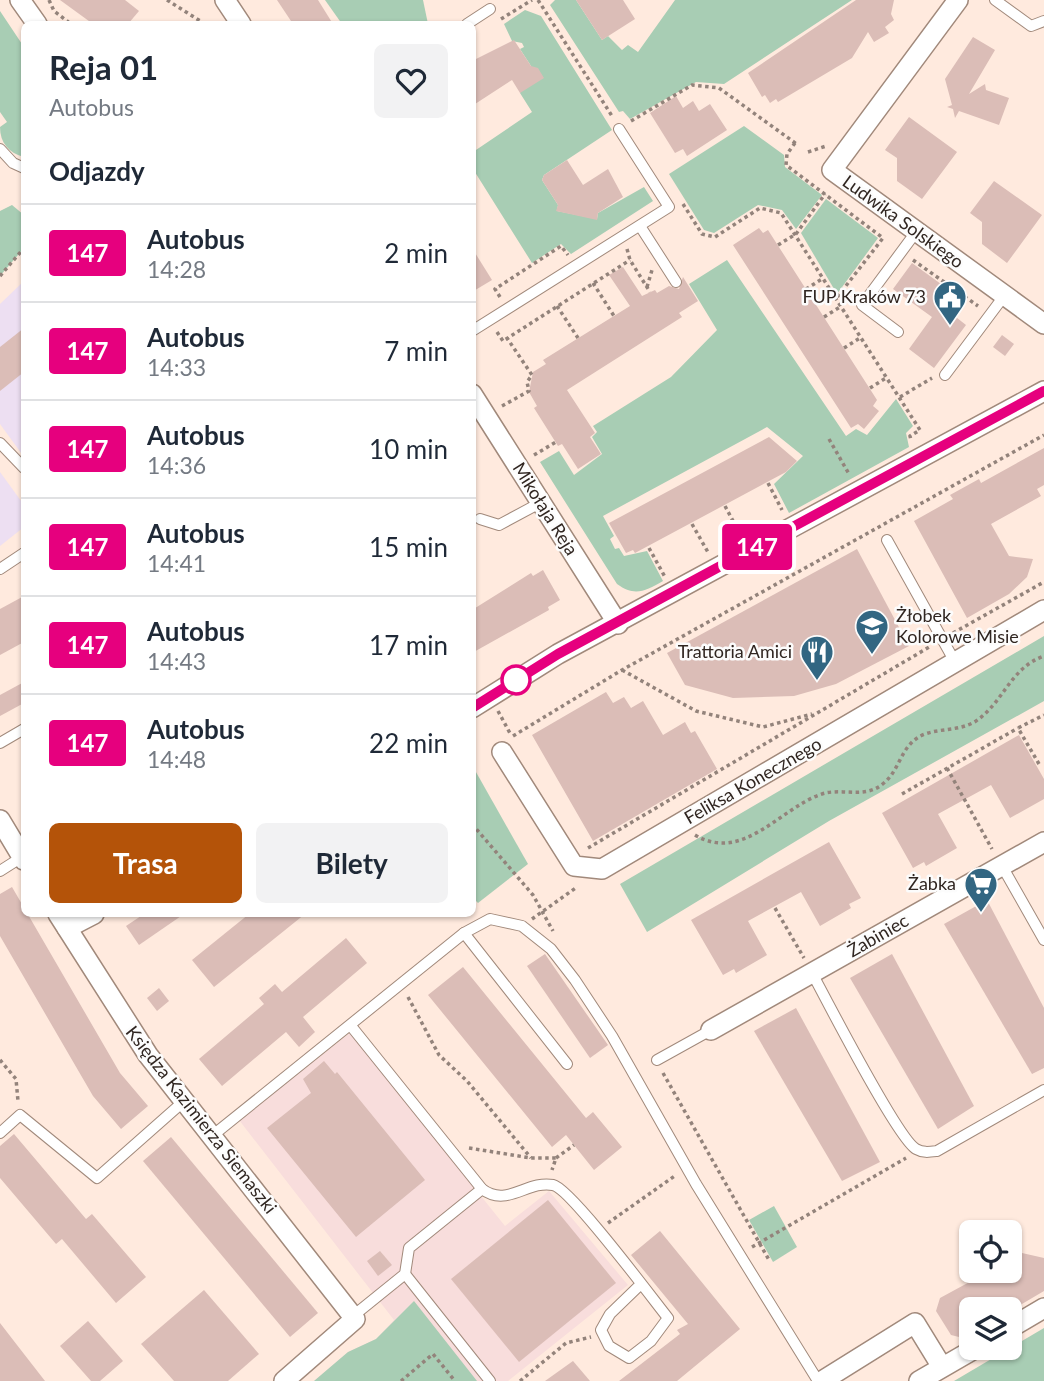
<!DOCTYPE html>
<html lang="pl">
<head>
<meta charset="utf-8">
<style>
	:root { --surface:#fff; --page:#f2f2f3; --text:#1f2937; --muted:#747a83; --line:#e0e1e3; --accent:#b45309 }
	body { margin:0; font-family:Lato,sans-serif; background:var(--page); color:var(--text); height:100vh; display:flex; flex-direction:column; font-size:26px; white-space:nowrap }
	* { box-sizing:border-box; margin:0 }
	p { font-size:23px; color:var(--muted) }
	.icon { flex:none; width:38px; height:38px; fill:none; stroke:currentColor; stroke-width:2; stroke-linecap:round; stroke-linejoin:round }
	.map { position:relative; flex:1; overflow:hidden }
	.sheet { position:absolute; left:21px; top:21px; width:455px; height:896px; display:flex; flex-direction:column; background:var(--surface); border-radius:10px; box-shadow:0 2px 5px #0004 }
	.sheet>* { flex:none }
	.badge { padding:0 14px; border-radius:5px; font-size:24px; line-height:46px }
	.tools { position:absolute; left:959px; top:1220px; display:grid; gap:14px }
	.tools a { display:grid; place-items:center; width:63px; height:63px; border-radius:10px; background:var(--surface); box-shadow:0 2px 5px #0004; font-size:35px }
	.map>.badge { position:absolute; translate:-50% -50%; box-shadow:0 0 0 4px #fff }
	h2 { padding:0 28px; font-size:26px; line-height:63px }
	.round { display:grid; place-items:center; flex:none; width:74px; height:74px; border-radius:10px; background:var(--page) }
	.overview { display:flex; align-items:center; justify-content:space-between; height:119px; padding:0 28px }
	h1 { font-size:33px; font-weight:700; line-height:52px }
	.button { display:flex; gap:14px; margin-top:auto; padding:14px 28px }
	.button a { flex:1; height:80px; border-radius:10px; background:var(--accent); color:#fff; font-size:28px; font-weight:700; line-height:80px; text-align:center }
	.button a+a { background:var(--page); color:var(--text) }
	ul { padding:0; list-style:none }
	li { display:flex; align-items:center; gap:21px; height:98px; padding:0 28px; border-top:2px solid var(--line) }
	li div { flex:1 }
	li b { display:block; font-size:26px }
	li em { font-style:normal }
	li .badge { min-width:77px; font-weight:700; text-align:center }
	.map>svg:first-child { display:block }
	.education { fill:#eddff2 }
	.medical { fill:#f8dddc }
	.green { fill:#a8cdb4 }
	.building { fill:#dbbdb7 }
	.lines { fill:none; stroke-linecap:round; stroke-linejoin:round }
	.service-casing { stroke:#a1897b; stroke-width:12 }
	.minor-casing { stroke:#a1897b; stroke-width:22 }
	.path { stroke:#93837b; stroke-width:3.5; stroke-dasharray:3.5 3.5; stroke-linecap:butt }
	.service { stroke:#fff; stroke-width:10 }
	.minor { stroke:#fff; stroke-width:19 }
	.line-casing { stroke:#fff; stroke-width:16 }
	.line { stroke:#e6007e; stroke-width:10 }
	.stop-dot { fill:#fff; stroke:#e6007e; stroke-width:3.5 }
	.labels { text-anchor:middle; stroke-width:5; stroke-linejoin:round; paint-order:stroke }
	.street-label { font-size:18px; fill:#302621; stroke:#fcfcfc }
	.poi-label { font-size:18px; fill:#302621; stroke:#fcfcfc; text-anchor:end }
</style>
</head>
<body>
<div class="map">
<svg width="1044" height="1381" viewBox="0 0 1044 1381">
	<rect width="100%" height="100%" fill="#ffeade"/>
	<g class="education">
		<path d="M24,281V457L0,424V304Z"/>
		<path d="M0,472L24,505V527L0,546Z"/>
	</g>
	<path class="medical" d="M350,1033L505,1226L549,1191L628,1285L508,1381H314L348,1352L376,1339L394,1320L239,1120Z"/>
	<g class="green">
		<path d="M325,0H423L428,24H342Z"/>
		<path d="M555,0H576L602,40L608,36L622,50L628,45L638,52L675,0H852L724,84L696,82L630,119L623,111L619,112L550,5Z"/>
		<path d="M525,10L541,16L612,130L544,175L542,180L558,205L557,211L597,219L598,213L644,187L653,201L571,254L561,244L532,263L473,169V152L532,112L520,93L531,66L520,49L524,47L522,43L512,41L504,24Z"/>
		<path d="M0,11L24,47V157C9,153 0,143 0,127L7,122L0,112Z"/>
		<path d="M744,126L784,155L785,167L822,195L796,229L782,210L758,205L714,233L704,230L669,174Z"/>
		<path d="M826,199L878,238L837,294L801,233Z"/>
		<path d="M12,205L24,215V248L0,276V211Z"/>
		<path d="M727,260L846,436L856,429L867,435L896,399L913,426L906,433L909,447L789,513L774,484L803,456L767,427L603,516L614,536L610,539L615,549L619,548L624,556L647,551L663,581C645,591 635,597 617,584L540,462L559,451L574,475L602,454L592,437L597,432L593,426L671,377L717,330L689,284Z"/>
		<path d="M1044,636V701L829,821L647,932L620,884Z"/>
		<path d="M472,765L528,864L478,903L472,897Z"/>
		<path d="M774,1206L797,1247L773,1262L749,1220Z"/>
		<path d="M414,1301L477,1381H314L348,1352L376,1339Z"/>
		<path d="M1044,1328V1381H954Z"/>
	</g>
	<g class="building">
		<path d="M60,0H125L139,11L128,24H93Z"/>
		<path d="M277,0H318L333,24H293Z"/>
		<path d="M576,0H623L635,19L602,40Z"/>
		<path d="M856,0H894L891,14L894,20L885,27L889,33L874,42L868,32L852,58L778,102L776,99L770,103L765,95L762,97L748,73Z"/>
		<path d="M973,37L995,50L969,94L985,84L986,90L1009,98L999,125L959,111L955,118L953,109L947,107L952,105L945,79Z"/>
		<path d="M514,40L531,66L538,68L544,78L520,93L512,80L472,106V61Z"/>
		<path d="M676,96L683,108L693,101L699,111L710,104L727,130L687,156L683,149L675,153L650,113Z"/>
		<path d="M909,117L957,152L922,199L897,181V158L885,150Z"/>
		<path d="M567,160L583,185L608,169L623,197L598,213L597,220L556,211L558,205L542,180L544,175Z"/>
		<path d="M994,181L1042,215L1007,263L982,244V222L970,213Z"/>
		<path d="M759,228L763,233L768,230L877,400L873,406L879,411L864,429L858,424L851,428L733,245Z"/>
		<path d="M472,248L492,280L472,292Z"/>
		<path d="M912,263L963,300L952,314L966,325L934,368L909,349L932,317L893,289Z"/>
		<path d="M623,267L642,296L655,290L657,293L669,286L679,289L683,277L698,301L679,313L682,317L567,390L595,433L590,437L601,454L578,469L562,444L558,446L534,408L537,406L529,392L533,372L546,364L543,360L630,306L609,275Z"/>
		<path d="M24,328V372L0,391V347Z"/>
		<path d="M1002,335L1014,344L1005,356L993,347Z"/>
		<path d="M769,437L797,461L786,472L635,553L633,550L626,553L609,523Z"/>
		<path d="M1044,448V485L1037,489L1041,496L991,524L1009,556L1033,559L1027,577L1009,594L967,618L914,521L953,499L950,495L979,479L981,483Z"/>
		<path d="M857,549L909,646L836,684L794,696L733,698L685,685L667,653Z"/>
		<path d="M543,570L560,600L548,607L549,610L472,653V610L531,573L533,576Z"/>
		<path d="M24,596V642L0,655V609Z"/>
		<path d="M24,682V703L0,716V695Z"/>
		<path d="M606,692L613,703L624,697L631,708L643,701L663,735L685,722L691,733L695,731L717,769L593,841L532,735Z"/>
		<path d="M1019,735L1044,779V799L1010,818L991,785L938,814L957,848L926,866L924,862L913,868L882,813Z"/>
		<path d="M829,842L861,898L849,904L851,908L820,926L801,892L748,921L767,955L736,973L734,969L723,975L691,920Z"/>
		<path d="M12,887L120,1073L148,1106L121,1129L93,1096L0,936V894Z"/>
		<path d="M987,900L1044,1008V1068L1032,1074L944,924Z"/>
		<path d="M144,914H184L139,945L126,926Z"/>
		<path d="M249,914H305L214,987L192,960Z"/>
		<path d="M346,938L367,963L303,1017L315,1032L299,1047L286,1032L222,1086L199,1059L264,1004L259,998L275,984L282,992Z"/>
		<path d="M545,954L608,1045L590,1058L527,966Z"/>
		<path d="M892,954L974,1106L938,1129L850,978Z"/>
		<path d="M463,967L586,1118L593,1112L622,1147L594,1170L566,1135L552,1147L428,995Z"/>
		<path d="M159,988L169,1001L157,1011L147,998Z"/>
		<path d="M796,1008L880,1162L842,1181L754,1031Z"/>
		<path d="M324,1061L335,1074L337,1072L425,1180L356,1237L267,1128L311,1093L303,1079Z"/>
		<path d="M14,1134L86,1219L92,1214L146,1277L116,1303L62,1239L56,1244L0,1178V1146Z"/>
		<path d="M171,1137L318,1313L290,1337L143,1161Z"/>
		<path d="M548,1200L616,1283L519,1362L451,1279Z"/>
		<path d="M660,1231L740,1329L677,1381H619L680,1334L677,1330L688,1324L631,1255Z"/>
		<path d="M380,1251L392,1265L378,1276L367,1261Z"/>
		<path d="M1022,1253L1044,1258V1291L1010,1311L971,1309V1333L963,1338L951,1335L936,1311L940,1298L975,1279L985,1282L989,1270H1010V1259Z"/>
		<path d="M204,1290L259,1354L228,1381H174L141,1344Z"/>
		<path d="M88,1321L123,1361L100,1381H91L60,1346Z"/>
		<path d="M0,1323L17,1345L45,1381H0Z"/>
		<path d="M573,1361L590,1381H545Z"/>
	</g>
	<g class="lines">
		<defs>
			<g id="service">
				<path d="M995,0L1031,26L1044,21"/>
				<path d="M467,24L490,9"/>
				<path d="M0,149L13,163L24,168"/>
				<path d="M640,226L676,282"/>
				<path d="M472,331L669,207L619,129"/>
				<path d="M898,332L862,305L916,232"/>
				<path d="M945,375L1004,296"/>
				<path d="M0,443L24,468"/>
				<path d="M480,519L499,525L540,503"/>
				<path d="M887,540L955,662"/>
				<path d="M0,569L24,553"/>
				<path d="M0,743L24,729"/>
				<path d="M1002,866L1044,940"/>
				<path d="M0,871L22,857"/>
				<path d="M464,933L490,919L522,926L551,949L575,980L612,1036L696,1184L818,1381"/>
				<path d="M812,973C827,1001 898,1139 916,1149C923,1153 929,1152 937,1151L1044,1090"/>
				<path d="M351,1026L482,1189C507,1208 527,1180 553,1185C570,1188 652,1298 668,1318L651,1341L629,1358L609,1346L601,1330L610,1314L641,1284"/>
				<path d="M657,1060L711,1030"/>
				<path d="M0,1133L20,1115L97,1178L183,1102"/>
				<path d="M212,1136L464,933L567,1064"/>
				<path d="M405,1274L490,1381"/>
				<path d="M355,1319L358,1312L405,1274L409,1248L482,1189"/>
			</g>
			<g id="minor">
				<path d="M20,0L37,24"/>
				<path d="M225,0L241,24"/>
				<path d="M958,0L832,170L1044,324"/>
				<path d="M472,394L618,624"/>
				<path d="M472,708L558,654L1044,391"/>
				<path d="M502,752L574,866L602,869L1044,610"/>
				<path d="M0,820L24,860"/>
				<path d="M58,914L148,1055L355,1319L284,1381"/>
				<path d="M67,928L94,914"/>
				<path d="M711,1030L1044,842"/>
				<path d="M1010,1328L1044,1308"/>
				<path d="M822,1381L915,1323L942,1367"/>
				<path d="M919,1381L976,1348"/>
			</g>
		</defs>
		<use href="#service" class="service-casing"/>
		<use href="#minor" class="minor-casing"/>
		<g class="path">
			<path d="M49,0L54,11L71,24"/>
			<path d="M167,0L205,24"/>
			<path d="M538,0L612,116"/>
			<path d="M501,19L532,0"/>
			<path d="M631,121L692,85L719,88L798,145"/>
			<path d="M795,143L787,154L786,165L883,238L835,300"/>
			<path d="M808,152L826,146"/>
			<path d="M683,204L702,234L715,237L760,208L781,213L920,430L910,436L911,440"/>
			<path d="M778,245L796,234L825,194"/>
			<path d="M627,249L630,260L650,292"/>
			<path d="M913,260L978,306"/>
			<path d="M0,276L24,248"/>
			<path d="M593,283L614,316"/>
			<path d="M647,287L652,270"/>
			<path d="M806,289L822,279"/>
			<path d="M500,297L495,289L561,246L568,255"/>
			<path d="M557,306L578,338"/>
			<path d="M824,317L840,307"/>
			<path d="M497,332L503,341L630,260"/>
			<path d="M844,348L860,338"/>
			<path d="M870,388L886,378"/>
			<path d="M900,397L932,378"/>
			<path d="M502,406L529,391L527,382L532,375L507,338"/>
			<path d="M829,439L849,474"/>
			<path d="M534,455L556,442"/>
			<path d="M768,483L782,510"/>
			<path d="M725,506L741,536"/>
			<path d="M692,524L709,554"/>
			<path d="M649,548L665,577"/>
			<path d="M953,633L1044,582"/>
			<path d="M622,670L696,711L763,727L812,714"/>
			<path d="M498,711L511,735"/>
			<path d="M513,736L622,670L1044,435"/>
			<path d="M1039,764L1018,728L1044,715"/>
			<path d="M947,768L992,849"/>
			<path d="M902,794L1018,728"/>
			<path d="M472,824L533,895L553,931"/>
			<path d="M695,835C742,863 779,810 819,795C841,786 865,801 885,782C901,768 901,743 925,734C942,728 960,731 976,721C1004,702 1010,668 1044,656"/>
			<path d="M588,848L931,646"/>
			<path d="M775,908L804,958"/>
			<path d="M532,919L577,887"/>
			<path d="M408,997L439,1055L467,1081L531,1158"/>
			<path d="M0,1060L16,1079L18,1101"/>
			<path d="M663,1073L769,1260"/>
			<path d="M469,1148L531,1158H556L552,1170"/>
			<path d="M556,1158L574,1145"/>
			<path d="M608,1223L676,1175"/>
			<path d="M752,1247L906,1158"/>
			<path d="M401,1381L433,1354L455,1381"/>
			<path d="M520,1381L566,1343L591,1337"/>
		</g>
		<use href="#service" class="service"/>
		<use href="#minor" class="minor"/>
	</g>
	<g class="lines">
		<defs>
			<path id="line" d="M472,708L558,654L1044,391"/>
		</defs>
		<use href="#line" class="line-casing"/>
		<use href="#line" class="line"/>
	</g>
	<defs>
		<symbol id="civic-pin" viewBox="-11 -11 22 30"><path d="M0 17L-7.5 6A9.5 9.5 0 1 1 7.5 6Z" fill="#326682" stroke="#fcfcfc"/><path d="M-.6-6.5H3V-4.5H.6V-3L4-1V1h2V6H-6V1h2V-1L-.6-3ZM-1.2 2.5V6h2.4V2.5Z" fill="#fff"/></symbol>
		<symbol id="school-pin" viewBox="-11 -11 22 30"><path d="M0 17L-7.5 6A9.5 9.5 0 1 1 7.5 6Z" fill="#326682" stroke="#fcfcfc"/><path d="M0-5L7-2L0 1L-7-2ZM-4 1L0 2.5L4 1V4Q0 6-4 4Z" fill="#fff"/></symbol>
		<symbol id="restaurant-pin" viewBox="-11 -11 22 30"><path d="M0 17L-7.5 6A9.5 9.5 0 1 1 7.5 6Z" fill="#326682" stroke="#fcfcfc"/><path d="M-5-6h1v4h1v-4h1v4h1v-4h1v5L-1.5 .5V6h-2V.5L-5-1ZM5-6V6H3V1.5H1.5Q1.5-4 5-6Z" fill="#fff"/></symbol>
		<symbol id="supermarket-pin" viewBox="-11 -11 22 30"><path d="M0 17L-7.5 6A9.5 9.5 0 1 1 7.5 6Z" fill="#326682" stroke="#fcfcfc"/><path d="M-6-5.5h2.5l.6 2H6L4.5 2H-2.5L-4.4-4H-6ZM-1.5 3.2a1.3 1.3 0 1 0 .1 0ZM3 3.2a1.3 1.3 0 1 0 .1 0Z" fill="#fff"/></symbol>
	</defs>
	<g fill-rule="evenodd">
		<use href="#civic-pin" x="931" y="278" width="38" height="52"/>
		<use href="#school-pin" x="853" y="607" width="38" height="52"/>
		<use href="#restaurant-pin" x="798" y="633" width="38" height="52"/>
		<use href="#supermarket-pin" x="962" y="865" width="38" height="52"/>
	</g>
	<circle class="stop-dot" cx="516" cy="680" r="14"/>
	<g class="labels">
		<g class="street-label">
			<text transform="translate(903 222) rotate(36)" y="6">Ludwika Solskiego</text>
			<text transform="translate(545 509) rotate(58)" y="6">Mikołaja Reja</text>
			<text transform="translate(753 781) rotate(-30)" y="6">Feliksa Konecznego</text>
			<text transform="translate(878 936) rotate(-30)" y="6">Żabiniec</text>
			<text transform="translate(201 1120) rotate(52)" y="6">Księdza Kazimierza Siemaszki</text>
		</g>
		<g class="poi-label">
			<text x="926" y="303">FUP Kraków 73</text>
			<text x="896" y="622" text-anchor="start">Żłobek<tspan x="896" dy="21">Kolorowe Misie</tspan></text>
			<text x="792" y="658">Trattoria Amici</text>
			<text x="956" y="890">Żabka</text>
		</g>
	</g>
</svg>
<div class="tools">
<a><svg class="icon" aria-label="locate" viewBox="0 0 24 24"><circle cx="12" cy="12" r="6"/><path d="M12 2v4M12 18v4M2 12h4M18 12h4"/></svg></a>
<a><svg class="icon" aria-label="layers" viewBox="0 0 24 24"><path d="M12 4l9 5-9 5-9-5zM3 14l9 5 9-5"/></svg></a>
</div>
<b class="badge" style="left:757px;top:547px;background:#e6007e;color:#fff">147</b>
<section class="sheet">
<div class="overview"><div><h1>Reja 01</h1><p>Autobus</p></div><a class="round"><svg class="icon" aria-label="heart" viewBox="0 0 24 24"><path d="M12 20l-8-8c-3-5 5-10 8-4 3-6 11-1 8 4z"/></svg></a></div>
<h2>Odjazdy</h2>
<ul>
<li><span class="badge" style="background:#e6007e;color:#fff">147</span><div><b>Autobus</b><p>14:28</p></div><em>2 min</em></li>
<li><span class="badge" style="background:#e6007e;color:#fff">147</span><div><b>Autobus</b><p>14:33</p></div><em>7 min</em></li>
<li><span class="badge" style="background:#e6007e;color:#fff">147</span><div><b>Autobus</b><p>14:36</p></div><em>10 min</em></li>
<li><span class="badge" style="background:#e6007e;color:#fff">147</span><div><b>Autobus</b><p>14:41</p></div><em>15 min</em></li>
<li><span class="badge" style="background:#e6007e;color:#fff">147</span><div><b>Autobus</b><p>14:43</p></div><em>17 min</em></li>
<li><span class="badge" style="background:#e6007e;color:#fff">147</span><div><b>Autobus</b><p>14:48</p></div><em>22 min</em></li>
</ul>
<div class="button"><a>Trasa</a><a>Bilety</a></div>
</section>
</div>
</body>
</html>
